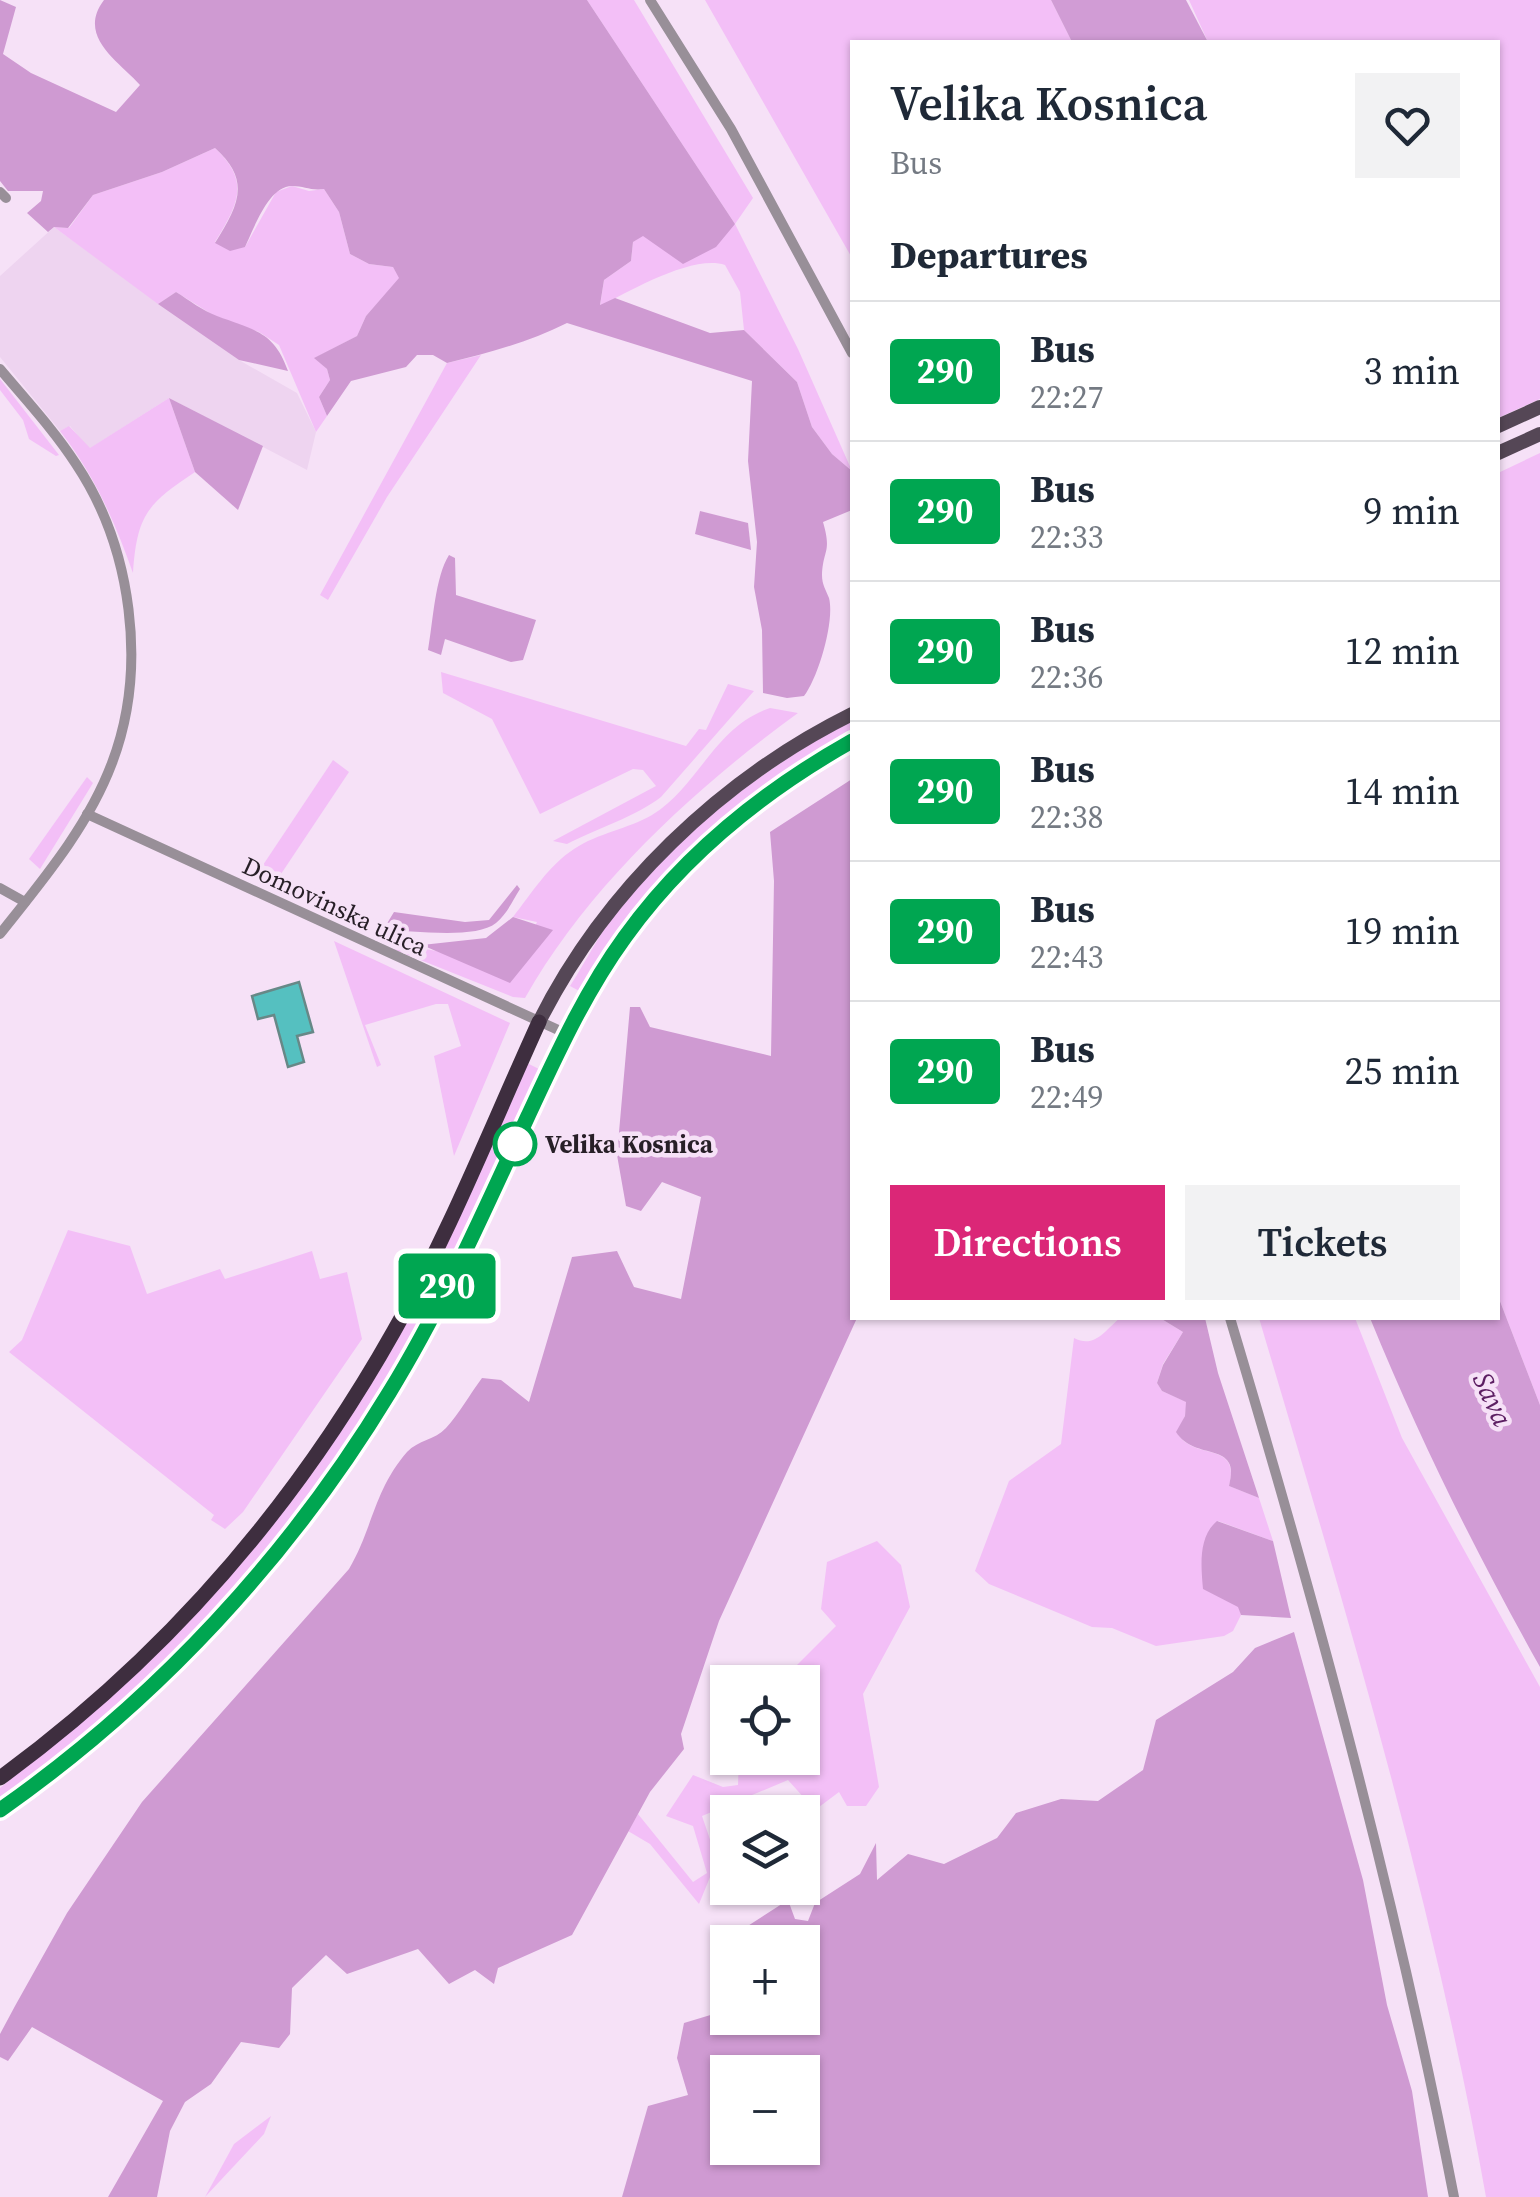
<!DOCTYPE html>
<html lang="en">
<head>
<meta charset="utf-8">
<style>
	:root { --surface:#fff; --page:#f2f2f3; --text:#1f2937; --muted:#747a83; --line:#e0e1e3; --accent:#db2777 }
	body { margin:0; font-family:"Source Serif 4",serif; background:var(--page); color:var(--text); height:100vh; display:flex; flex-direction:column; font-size:38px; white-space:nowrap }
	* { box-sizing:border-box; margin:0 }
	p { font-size:32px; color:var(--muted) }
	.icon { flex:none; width:55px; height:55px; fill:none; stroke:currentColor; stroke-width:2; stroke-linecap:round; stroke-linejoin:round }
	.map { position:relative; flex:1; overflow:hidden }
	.panel { position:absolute; left:850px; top:40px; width:650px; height:1280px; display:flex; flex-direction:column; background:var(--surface); border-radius:0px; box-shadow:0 2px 8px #0004 }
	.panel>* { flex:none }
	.badge { padding:0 20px; border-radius:8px; font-size:35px; line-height:65px }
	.tools { position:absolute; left:710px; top:1665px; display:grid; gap:20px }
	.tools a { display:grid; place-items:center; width:110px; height:110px; border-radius:0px; background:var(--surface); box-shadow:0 2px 8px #0004; font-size:50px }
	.map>.badge { position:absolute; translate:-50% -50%; box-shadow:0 0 0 5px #fff }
	h2 { padding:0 40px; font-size:38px; line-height:90px }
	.round { display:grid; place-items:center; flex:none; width:105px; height:105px; border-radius:0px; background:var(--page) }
	.head { display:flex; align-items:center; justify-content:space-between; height:170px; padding:0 40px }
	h1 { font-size:48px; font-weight:600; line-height:75px }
	.cta { display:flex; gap:20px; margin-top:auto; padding:20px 40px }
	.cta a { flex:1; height:115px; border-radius:0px; background:var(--accent); color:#fff; font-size:40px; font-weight:600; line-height:115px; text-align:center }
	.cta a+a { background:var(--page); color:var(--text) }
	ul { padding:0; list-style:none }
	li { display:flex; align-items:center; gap:30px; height:140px; padding:0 40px; border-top:2px solid var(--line) }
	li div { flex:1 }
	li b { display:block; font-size:38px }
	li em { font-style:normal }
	li .badge { min-width:110px; font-weight:700; text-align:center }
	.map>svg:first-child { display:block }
	.built { fill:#eed4f0 }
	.green { fill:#f3bff7 }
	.forest { fill:#cf9ad2; fill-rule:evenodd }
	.water { fill:#d19cd5 }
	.building { fill:#55c0c0; stroke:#678887; stroke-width:2.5 }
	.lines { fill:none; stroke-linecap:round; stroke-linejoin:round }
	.minor { stroke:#988f98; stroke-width:10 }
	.major { stroke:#554756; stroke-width:14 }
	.highway { stroke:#3e2e3f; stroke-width:15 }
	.line-casing { stroke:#fff; stroke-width:22 }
	.line { stroke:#00a651; stroke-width:15 }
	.stop-dot { fill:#fff; stroke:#00a651; stroke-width:5 }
	.labels { text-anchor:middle; stroke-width:9; stroke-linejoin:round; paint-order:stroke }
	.street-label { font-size:25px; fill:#271f27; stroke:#f6e1f7 }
	.stop-label { font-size:25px; font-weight:bold; fill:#271f27; stroke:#f6e1f7; text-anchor:start }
	.water-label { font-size:28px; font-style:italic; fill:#5c1e62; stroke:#f6e1f7 }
</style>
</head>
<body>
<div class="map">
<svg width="1540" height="2197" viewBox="0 0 1540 2197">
	<rect width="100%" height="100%" fill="#f6e1f7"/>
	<path class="built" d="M54,227L239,360L297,393L316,432L307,470L169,398L89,449L70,426L60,431L0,357V276Z"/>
	<g class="green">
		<path d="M587,0H634L753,198L735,224L798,349L852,471L832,454L812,427L797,382L744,330L740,292L725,265C693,254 630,291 600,306L604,280L631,261L633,242L643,235L668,251L735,224Z"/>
		<path d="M705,0H1051L1072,42H852V258Z"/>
		<path d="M1189,0H1540V399L1498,418V42H1208Z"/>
		<path d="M215,148C251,182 238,204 215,242L245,247L276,192L292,186L309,191L324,189L339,212L350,254L369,264L393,267L400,278L366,316L357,336L315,358L327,369L330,380L319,397L327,416L316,432L279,345L259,332L213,315L176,292L158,304L54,227L69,228L93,195L162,172Z"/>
		<path d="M481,355L387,497L328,600L320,595L447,363Z"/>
		<path d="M0,379L59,455L56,456L29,439L23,420L0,390Z"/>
		<path d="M169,398L195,472C147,504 137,515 133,573C114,520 95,476 60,431L69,426L90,448Z"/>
		<path d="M1540,453V1405L1498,1296V473Z"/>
		<path d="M441,672L686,746L699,729L706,730L728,684L754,691L661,797C637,816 596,829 567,844L553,841L656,786L643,770L633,769L540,814L492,719L443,693Z"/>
		<path d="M770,708L798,713C695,788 588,886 525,998L513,997L393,949C440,943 469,963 510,982L537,922L513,917C531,894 549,865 574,849C598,833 628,829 652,815C699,786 714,727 770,708Z"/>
		<path d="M852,719V735C822,754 790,772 761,793C687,846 630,916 583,993L570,986C588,958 603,927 624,901C687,825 768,767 852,719Z"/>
		<path d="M333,760L349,772L275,883L259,871Z"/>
		<path d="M87,777L93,783L40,869L29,859Z"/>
		<path d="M334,941L510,1023L454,1156L434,1056L461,1046L448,1004H436L365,1025L381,1065L377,1067Z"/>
		<path d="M527,1063L539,1069C496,1160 459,1249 411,1337C311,1518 169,1681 0,1800V1788L134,1676L256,1546L292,1500L329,1448Z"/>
		<path d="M68,1230L130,1246L147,1294L220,1269L225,1279L312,1251L320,1279L347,1272L362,1339L243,1512L225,1529L211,1520L214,1515L9,1352L22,1340Z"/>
		<path d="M1120,1318H1160L1183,1332L1163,1364L1157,1383L1162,1391L1187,1402L1185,1416L1177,1433C1195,1462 1241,1440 1229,1486L1259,1498L1273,1541L1218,1521L1241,1615L1233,1631L1224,1636L1156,1646L1112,1628L1092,1627L989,1584L975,1571L1009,1481L1061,1444L1074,1338C1095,1349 1105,1330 1120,1318Z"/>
		<path d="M1259,1318H1355L1402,1438L1540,1687V2197H1486C1433,1898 1345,1608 1259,1318Z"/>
		<path d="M877,1541L901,1565L910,1607L863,1694L879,1787L866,1806H847L839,1792L815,1810L788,1780L702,1816L717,1860L699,1904L650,1844L628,1831L638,1814L693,1882L707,1873L693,1826L666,1816L693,1775L723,1787L738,1785L739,1758H802V1682H780L836,1626L821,1609L827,1562Z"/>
		<path d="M271,2116L264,2134L205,2197L234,2144Z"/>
	</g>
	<g class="forest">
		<path d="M0,0L16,7L3,54L31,73L116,112L140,85C120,62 76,37 104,0H587L735,224L716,247L683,264L643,236L633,242L631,261L604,280L600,305L615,298L710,333L744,330L797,382L812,427L832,454L852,471V510L823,522C832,553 823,549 822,575C822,585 826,590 829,598C835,621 818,678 804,696L787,698L763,693L762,630L754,587L757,542L748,461L752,381L567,323C529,342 488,353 447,363L433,355H417L406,367L351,381L327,416L319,397L330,380L327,369L314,358L357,336L366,316L399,278L393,267L369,264L350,254L339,212L324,189C311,191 304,186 292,186C268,186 254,229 245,247L230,251L215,243C238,206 252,181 215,148L162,172L93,195L68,228L54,227L48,232L27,213L41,201L43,191H8L0,181Z"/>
		<path d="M176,292C189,300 203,311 217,316C254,330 274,331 288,371L239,360L158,304Z"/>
		<path d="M169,398L263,446L238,510L195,472Z"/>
		<path d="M700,511L748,523L751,550L695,534Z"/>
		<path d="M449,555L455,558L456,595L536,620L523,660L511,662L445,639L441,655L428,650C433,622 435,577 449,555Z"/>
		<path d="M852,779V1318H857L719,1621L681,1734L684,1749L650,1792L572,1935L498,1968L494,1984L475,1970L449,1984L418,1949L347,1974L326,1955L292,1988L290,2034L279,2048L241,2042L211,2084L185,2102L170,2131L157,2197H108L163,2101L32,2027L8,2061L0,2057V2034L15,2006L67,1913L142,1802L349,1569C373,1528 374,1490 407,1452C418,1440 435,1440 446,1428C459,1414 470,1394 482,1378L501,1380L529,1402L572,1257L617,1251L634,1287L681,1299L701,1197L662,1182L641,1211L626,1206L617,1155L630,1007H640L650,1027L771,1056L774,881L770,832Z"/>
		<path d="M517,885L520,889C513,900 507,914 496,923C475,940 410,930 383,930L394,912L465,922L489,920Z"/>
		<path d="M513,917L553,930L510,983L422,945L486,938Z"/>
		<path d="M1160,1318H1205L1218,1373L1259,1498L1229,1486C1242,1440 1195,1462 1176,1432L1185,1416L1186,1402L1162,1391L1157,1383L1163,1365L1183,1332Z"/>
		<path d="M1217,1521L1273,1541L1291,1618L1241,1615L1238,1607L1203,1589C1201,1566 1198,1537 1217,1521Z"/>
		<path d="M1294,1632L1363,1880L1387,2005L1412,2091L1428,2197H622L648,2106L688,2095L677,2058L684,2023L727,2010L723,1942L788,1900L795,1919L808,1921L815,1903L860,1874L876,1843L877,1880L908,1854L944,1864L997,1838L1016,1813L1061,1799L1098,1801L1143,1770L1156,1720L1233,1672L1255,1648ZM728,1942H802V2018H728ZM728,2072H802V2148H728Z"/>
	</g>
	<g class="water">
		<path d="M1051,0H1186L1208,42H1072Z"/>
		<path d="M1498,1296L1540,1405V1667C1476,1553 1419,1438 1370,1318H1498Z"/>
	</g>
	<path class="building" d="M299,982L313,1032L297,1036L304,1062L288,1067L274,1015L258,1019L252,996Z"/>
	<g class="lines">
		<g class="minor">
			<path d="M650,0L731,129L852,353"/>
			<path d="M0,192L6,198"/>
			<path d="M0,369C26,400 54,430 76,464C132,548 148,668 112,763C88,827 42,881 0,934"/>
			<path d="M87,814L567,1034"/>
			<path d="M0,888L25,902"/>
			<path d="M1230,1318C1317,1608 1396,1899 1454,2197"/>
		</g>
		<g class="major">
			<path d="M1498,426L1540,407"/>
			<path d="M1498,453L1540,434"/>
			<path d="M539,1022C605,890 721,779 852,714"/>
			<path d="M567,1034C636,906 724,813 852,741"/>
		</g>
		<g class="highway">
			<path d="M0,1778C163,1659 295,1507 394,1331C450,1232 492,1125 539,1022"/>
			<path d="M0,1810C156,1700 295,1555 391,1389C458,1275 510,1154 567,1034"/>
		</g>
	</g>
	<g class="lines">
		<defs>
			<path id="line" d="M0,1810C157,1700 290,1556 389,1393C443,1305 485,1209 528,1116C557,1054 585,992 625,937C684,855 765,790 852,741"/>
		</defs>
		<use href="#line" class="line-casing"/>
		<use href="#line" class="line"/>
	</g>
	<circle class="stop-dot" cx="515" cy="1144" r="20"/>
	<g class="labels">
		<g class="street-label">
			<text transform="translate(335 906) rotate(25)" y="9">Domovinska ulica</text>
		</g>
		<g class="stop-label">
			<text x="545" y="1153">Velika Kosnica</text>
		</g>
		<g class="water-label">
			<text transform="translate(1493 1399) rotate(65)" y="10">Sava</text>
		</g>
	</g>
</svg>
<div class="tools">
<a><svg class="icon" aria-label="locate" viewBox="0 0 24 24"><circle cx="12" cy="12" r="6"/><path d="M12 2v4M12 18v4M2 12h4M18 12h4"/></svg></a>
<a><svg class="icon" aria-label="layers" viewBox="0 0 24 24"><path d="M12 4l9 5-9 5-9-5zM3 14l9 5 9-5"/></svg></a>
<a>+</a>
<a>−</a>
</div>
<b class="badge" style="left:447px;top:1286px;background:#00a651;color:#fff">290</b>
<section class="panel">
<div class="head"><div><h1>Velika Kosnica</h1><p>Bus</p></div><a class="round"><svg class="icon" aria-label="heart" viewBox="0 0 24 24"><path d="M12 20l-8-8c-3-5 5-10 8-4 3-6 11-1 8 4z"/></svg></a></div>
<h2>Departures</h2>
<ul>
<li><span class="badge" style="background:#00a651;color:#fff">290</span><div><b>Bus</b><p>22:27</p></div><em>3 min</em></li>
<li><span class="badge" style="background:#00a651;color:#fff">290</span><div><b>Bus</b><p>22:33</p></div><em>9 min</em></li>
<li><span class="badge" style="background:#00a651;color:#fff">290</span><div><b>Bus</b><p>22:36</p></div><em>12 min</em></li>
<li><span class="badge" style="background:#00a651;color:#fff">290</span><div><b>Bus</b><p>22:38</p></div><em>14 min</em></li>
<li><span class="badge" style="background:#00a651;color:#fff">290</span><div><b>Bus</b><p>22:43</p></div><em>19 min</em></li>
<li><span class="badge" style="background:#00a651;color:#fff">290</span><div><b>Bus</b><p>22:49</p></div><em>25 min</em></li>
</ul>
<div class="cta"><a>Directions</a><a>Tickets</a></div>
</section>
</div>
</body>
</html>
